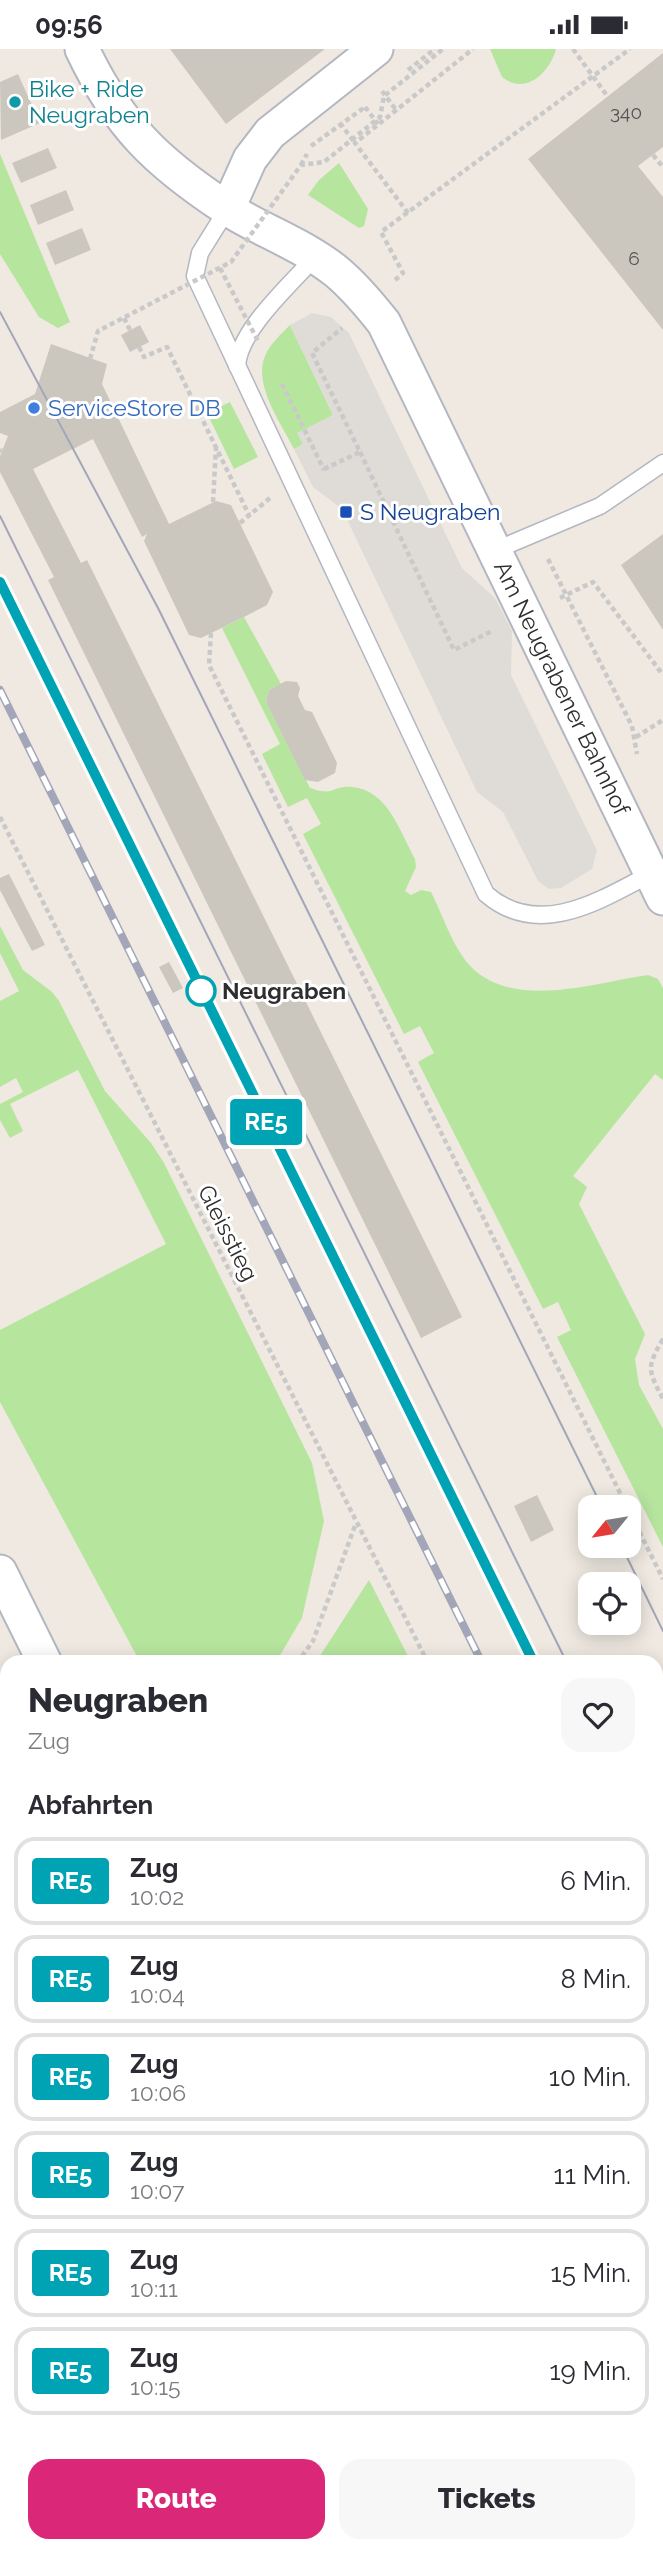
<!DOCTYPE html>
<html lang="de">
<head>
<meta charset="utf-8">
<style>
	:root { --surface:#fff; --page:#f7f7f7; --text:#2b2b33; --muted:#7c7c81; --line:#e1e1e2; --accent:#db2777 }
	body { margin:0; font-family:Raleway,sans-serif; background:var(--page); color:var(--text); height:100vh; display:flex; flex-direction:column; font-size:26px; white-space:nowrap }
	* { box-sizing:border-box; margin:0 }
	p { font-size:23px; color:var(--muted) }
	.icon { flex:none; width:38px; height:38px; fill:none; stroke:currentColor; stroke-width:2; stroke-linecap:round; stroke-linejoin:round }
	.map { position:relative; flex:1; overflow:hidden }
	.panel { position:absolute; left:0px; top:1606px; width:663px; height:898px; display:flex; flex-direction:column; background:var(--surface); border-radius:21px 21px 0 0; box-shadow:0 4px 18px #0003 }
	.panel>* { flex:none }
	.badge { padding:0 14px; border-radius:5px; font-size:24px; line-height:46px }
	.needle { width:46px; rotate:240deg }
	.tools { position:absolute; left:578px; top:1446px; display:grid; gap:14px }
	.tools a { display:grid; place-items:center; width:63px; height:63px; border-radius:14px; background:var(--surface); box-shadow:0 4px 18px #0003; font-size:35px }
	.map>.badge { position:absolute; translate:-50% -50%; box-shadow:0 0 0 4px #fff }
	h2 { padding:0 28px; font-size:26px; line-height:63px }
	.round { display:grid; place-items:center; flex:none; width:74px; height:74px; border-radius:21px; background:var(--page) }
	.head { display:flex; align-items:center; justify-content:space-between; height:119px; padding:0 28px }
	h1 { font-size:33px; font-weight:800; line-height:52px }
	.button { display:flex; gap:14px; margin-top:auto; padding:14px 28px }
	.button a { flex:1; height:80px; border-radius:21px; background:var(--accent); color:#fff; font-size:28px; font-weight:800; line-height:80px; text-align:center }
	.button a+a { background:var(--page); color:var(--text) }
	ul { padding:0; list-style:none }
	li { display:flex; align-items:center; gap:21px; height:88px; margin:0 14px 10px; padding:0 14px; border:4px solid var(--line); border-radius:21px }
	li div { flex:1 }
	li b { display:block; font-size:26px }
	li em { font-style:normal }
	li .badge { min-width:77px; font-weight:700; text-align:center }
	.status { display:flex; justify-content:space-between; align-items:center; height:49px; padding:0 35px; background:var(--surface); direction:ltr }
	.status svg { height:19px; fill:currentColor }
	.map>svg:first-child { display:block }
	.green { fill:#b6e59e }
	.pitch { fill:#c9ec9a }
	.plaza { fill:#dfdcd8 }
	.building { fill:#cbc7bf }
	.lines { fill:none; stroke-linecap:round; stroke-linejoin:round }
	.service-casing { stroke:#b4b7c1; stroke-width:19 }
	.minor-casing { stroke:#b4b7c1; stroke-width:37 }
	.path { stroke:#c9c9c9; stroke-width:4.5; stroke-dasharray:5 3.5; stroke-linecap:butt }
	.service { stroke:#fff; stroke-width:16 }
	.minor { stroke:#fff; stroke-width:33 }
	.tram { stroke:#a3a6b8; stroke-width:2 }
	.rail-casing { stroke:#a3a6b8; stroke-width:8 }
	.rail { stroke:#fff; stroke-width:5; stroke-dasharray:16; stroke-linecap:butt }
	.path-bridge { stroke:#c9c9c9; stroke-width:4.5; stroke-dasharray:5 3.5; stroke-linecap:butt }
	.line-casing { stroke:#fff; stroke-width:16 }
	.line { stroke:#00a3b4; stroke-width:10 }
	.culture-dot { fill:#0f9aa8; stroke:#fff; stroke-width:2.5 }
	.shop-dot { fill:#3f7fe0; stroke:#fff; stroke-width:2.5 }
	.transit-dot { fill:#1a4fb4; stroke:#fff; stroke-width:2.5 }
	.stop-dot { fill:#fff; stroke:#00a3b4; stroke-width:3.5 }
	.labels { text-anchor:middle; stroke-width:6; stroke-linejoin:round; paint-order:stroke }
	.number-label { font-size:19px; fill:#555452 }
	.culture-label { font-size:23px; fill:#0d838f; stroke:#fff; text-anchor:start }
	.shop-label { font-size:23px; fill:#366cbe; stroke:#fff; text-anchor:start }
	.transit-label { font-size:23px; fill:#164399; stroke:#fff; text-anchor:start }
	.street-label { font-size:23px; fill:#2e2e2e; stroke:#fff }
	.stop-label { font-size:23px; font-weight:bold; fill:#2e2e2e; stroke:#fff; text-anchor:start }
</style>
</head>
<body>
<div class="status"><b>09:56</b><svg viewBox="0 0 49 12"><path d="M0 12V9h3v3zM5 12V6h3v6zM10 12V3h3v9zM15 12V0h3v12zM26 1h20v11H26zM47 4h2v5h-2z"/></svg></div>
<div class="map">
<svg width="663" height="2504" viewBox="0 0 663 2504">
	<rect width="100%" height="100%" fill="#efe9e1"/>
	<g class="green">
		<path d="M490,0H556C550,23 526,47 502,28Z"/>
		<path d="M0,105L70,273L58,279L39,268L0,205Z"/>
		<path d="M339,114L368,160L364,177L359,179L308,146L319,131Z"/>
		<path d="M290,276L333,366L298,385L303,395L294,400C281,374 253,336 265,307C270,295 281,285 290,276Z"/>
		<path d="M230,353L258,408L234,420L207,364Z"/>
		<path d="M244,568L281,635L269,641L266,653L310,739C335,748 332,736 352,738C388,741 400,783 415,810L416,818L405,842L411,846L421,841L431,843C442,865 451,892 465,911C506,964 592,934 648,926L658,930L663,939V1031L655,1025L573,1127L587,1138L579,1155L645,1285L635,1310L639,1336L663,1380V1498L557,1288L571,1281L558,1253L543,1260L418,1013L434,1004L420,977L404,985L303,785L321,775L307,749L288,758L262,705L280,695L222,579Z"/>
		<path d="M0,877L23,921L52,943L59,952L105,1042L151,1094L164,1114L312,1414L324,1472L302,1569L276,1613H140L0,1353V1281L166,1195L78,1021L10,1055L23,1082L10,1089L0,1071V1055L23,1043L16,1029L0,1038V952L19,942L0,904Z"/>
		<path d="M369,1531L411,1613H316Z"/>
		<path d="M0,1652L7,1666V2497H426L429,2504H0Z"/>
		<path d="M656,2094L663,2108V2504H522L519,2497H656Z"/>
	</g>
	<path class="pitch" d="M0,1797L7,1806V2030L0,2021Z"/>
	<path class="plaza" d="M312,264L331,268L349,284L462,519L495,549L512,582L511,626L597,801L592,820L561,839L549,840L538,832L503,763L477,743L342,460L313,438L294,400L303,395L297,384L333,366L290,276Z"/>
	<g class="building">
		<path d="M170,0H325L226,75Z"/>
		<path d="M663,4V98L638,117L663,148V281L528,110Z"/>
		<path d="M18,25L40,74L1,91L0,33Z"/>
		<path d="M48,99L57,119L21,134L12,114Z"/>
		<path d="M66,141L74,161L38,176L30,156Z"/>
		<path d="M82,179L91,201L55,216L46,194Z"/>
		<path d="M140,276L149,293L130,303L121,286Z"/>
		<path d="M51,295L107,315L102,335L169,475L216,452L231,456L273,543L267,556L244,568L201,589L189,586L144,492L147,485L142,488L93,390L33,420L81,514L87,511L462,1268L421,1289L48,531L54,528L0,423V407L8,387L0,384V363L35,345Z"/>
		<path d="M663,485V581L621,516Z"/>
		<path d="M286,632L297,633L300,639L298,647L305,661L312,663L337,714L335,724L318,733L305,731L266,653L269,641Z"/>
		<path d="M9,825L45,896L32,902L0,841V829Z"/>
		<path d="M169,913L183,939L173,944L159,918Z"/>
		<path d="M245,1066L258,1093L246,1099L233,1072Z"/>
		<path d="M537,1446L554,1481L531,1493L514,1457Z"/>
		<path d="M656,1672L663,1686V1703L656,1706Z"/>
	</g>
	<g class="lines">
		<defs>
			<g id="service">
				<path d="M228,159L200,204L195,227L486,845C539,891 601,851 654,823"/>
				<path d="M237,317C239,281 291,235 315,208"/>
				<path d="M496,501L600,457L663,414"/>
			</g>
			<g id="minor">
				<path d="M82,0C118,76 156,113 226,159C262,182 304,196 337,223C355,238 369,255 384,274L663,849"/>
				<path d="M228,159L250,110L270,84L376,0"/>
				<path d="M0,1523L45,1614"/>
				<path d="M491,2497L494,2504"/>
			</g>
		</defs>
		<use href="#service" class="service-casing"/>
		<use href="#minor" class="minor-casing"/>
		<g class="path">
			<path d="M573,0L608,48"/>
			<path d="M408,21L435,0"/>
			<path d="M382,42L396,61"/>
			<path d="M365,58L378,75"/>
			<path d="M340,74L355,94"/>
			<path d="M653,106L663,118"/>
			<path d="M301,116L307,105"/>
			<path d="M408,164L355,94L473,0"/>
			<path d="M395,231L403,224L381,183L630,0"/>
			<path d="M124,269L130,281"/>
			<path d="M139,298L144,308L167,298L249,466"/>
			<path d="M282,335L324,421"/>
			<path d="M0,401L2,402"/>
			<path d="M360,403L454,601L492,582"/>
			<path d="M324,420L360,403L312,304L342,279"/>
			<path d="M213,453L216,399"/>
			<path d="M240,474L270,449"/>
			<path d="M548,510L632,677L637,705"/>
			<path d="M560,549L593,533L663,626"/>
			<path d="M211,584L209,616L627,1458"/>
			<path d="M636,688L663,671"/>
			<path d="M0,768L428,1614"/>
			<path d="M663,1290C646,1319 648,1321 663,1350"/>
			<path d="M628,1460L663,1530"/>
			<path d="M297,1614L313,1592L356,1474"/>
			<path d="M0,1631L7,1645"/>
			<path d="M0,1703L7,1696"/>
			<path d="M0,2037L7,2046"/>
			<path d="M656,2064L663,2078"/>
			<path d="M0,2279L7,2266"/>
			<path d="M434,2497L437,2504"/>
		</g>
		<use href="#service" class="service"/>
		<use href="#minor" class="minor"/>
		<g class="tram">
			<path d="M0,263L158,559L602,1458"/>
			<path d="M0,467L567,1614"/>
			<path d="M621,1496L663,1582"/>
			<path d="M656,1795L663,1808"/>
		</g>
		<defs>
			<g id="rail">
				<path d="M0,533L534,1614"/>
				<path d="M0,641L482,1614"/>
				<path d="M656,1861L663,1874"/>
				<path d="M656,1963L663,1977"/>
			</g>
		</defs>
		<use href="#rail" class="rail-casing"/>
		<use href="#rail" class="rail"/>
		<g class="path-bridge">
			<path d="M311,97L365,58"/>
			<path d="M220,219L259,294"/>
			<path d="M90,310L98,282L231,213L301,116L324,113L380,68L384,47L443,0"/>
		</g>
	</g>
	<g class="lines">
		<defs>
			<path id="line" d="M0,533L534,1614"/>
		</defs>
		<use href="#line" class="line-casing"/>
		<use href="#line" class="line"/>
	</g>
	<circle class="culture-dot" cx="15" cy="53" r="7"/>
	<circle class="shop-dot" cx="34" cy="359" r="7"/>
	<rect class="transit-dot" x="339" y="456" width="14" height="14" rx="3.5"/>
	<circle class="stop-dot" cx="201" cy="942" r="14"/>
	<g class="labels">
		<g class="number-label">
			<text x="626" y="70">340</text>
			<text x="634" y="216">6</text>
		</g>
		<g class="culture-label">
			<text x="29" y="48">Bike + Ride<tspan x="29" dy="26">Neugraben</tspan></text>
		</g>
		<g class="shop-label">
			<text x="48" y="367">ServiceStore DB</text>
		</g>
		<g class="transit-label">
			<text x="360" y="471">S Neugraben</text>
		</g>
		<g class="street-label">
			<text transform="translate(562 639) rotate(64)" y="8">Am Neugrabener Bahnhof</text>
			<text transform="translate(228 1184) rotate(63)" y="8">Gleisstieg</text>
		</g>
		<g class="stop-label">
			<text x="222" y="950">Neugraben</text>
		</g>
	</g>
</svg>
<div class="tools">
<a><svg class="needle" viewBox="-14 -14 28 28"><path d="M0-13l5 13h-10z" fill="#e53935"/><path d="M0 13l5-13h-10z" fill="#7c7c81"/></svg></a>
<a><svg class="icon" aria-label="locate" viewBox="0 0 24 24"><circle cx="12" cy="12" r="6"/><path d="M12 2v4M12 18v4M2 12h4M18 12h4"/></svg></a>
</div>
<b class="badge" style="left:266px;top:1073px;background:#00a3b4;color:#fff">RE5</b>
<section class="panel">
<div class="head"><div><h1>Neugraben</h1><p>Zug</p></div><a class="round"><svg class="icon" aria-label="heart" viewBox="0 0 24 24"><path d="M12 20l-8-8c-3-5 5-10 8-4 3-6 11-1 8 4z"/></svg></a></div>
<h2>Abfahrten</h2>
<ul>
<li><span class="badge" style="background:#00a3b4;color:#fff">RE5</span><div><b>Zug</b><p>10:02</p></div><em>6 Min.</em></li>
<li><span class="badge" style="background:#00a3b4;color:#fff">RE5</span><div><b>Zug</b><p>10:04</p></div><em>8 Min.</em></li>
<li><span class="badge" style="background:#00a3b4;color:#fff">RE5</span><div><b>Zug</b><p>10:06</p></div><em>10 Min.</em></li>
<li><span class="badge" style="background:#00a3b4;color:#fff">RE5</span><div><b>Zug</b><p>10:07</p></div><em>11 Min.</em></li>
<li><span class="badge" style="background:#00a3b4;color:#fff">RE5</span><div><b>Zug</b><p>10:11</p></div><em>15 Min.</em></li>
<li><span class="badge" style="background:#00a3b4;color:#fff">RE5</span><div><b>Zug</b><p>10:15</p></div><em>19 Min.</em></li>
</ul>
<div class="button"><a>Route</a><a>Tickets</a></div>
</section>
</div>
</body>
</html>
